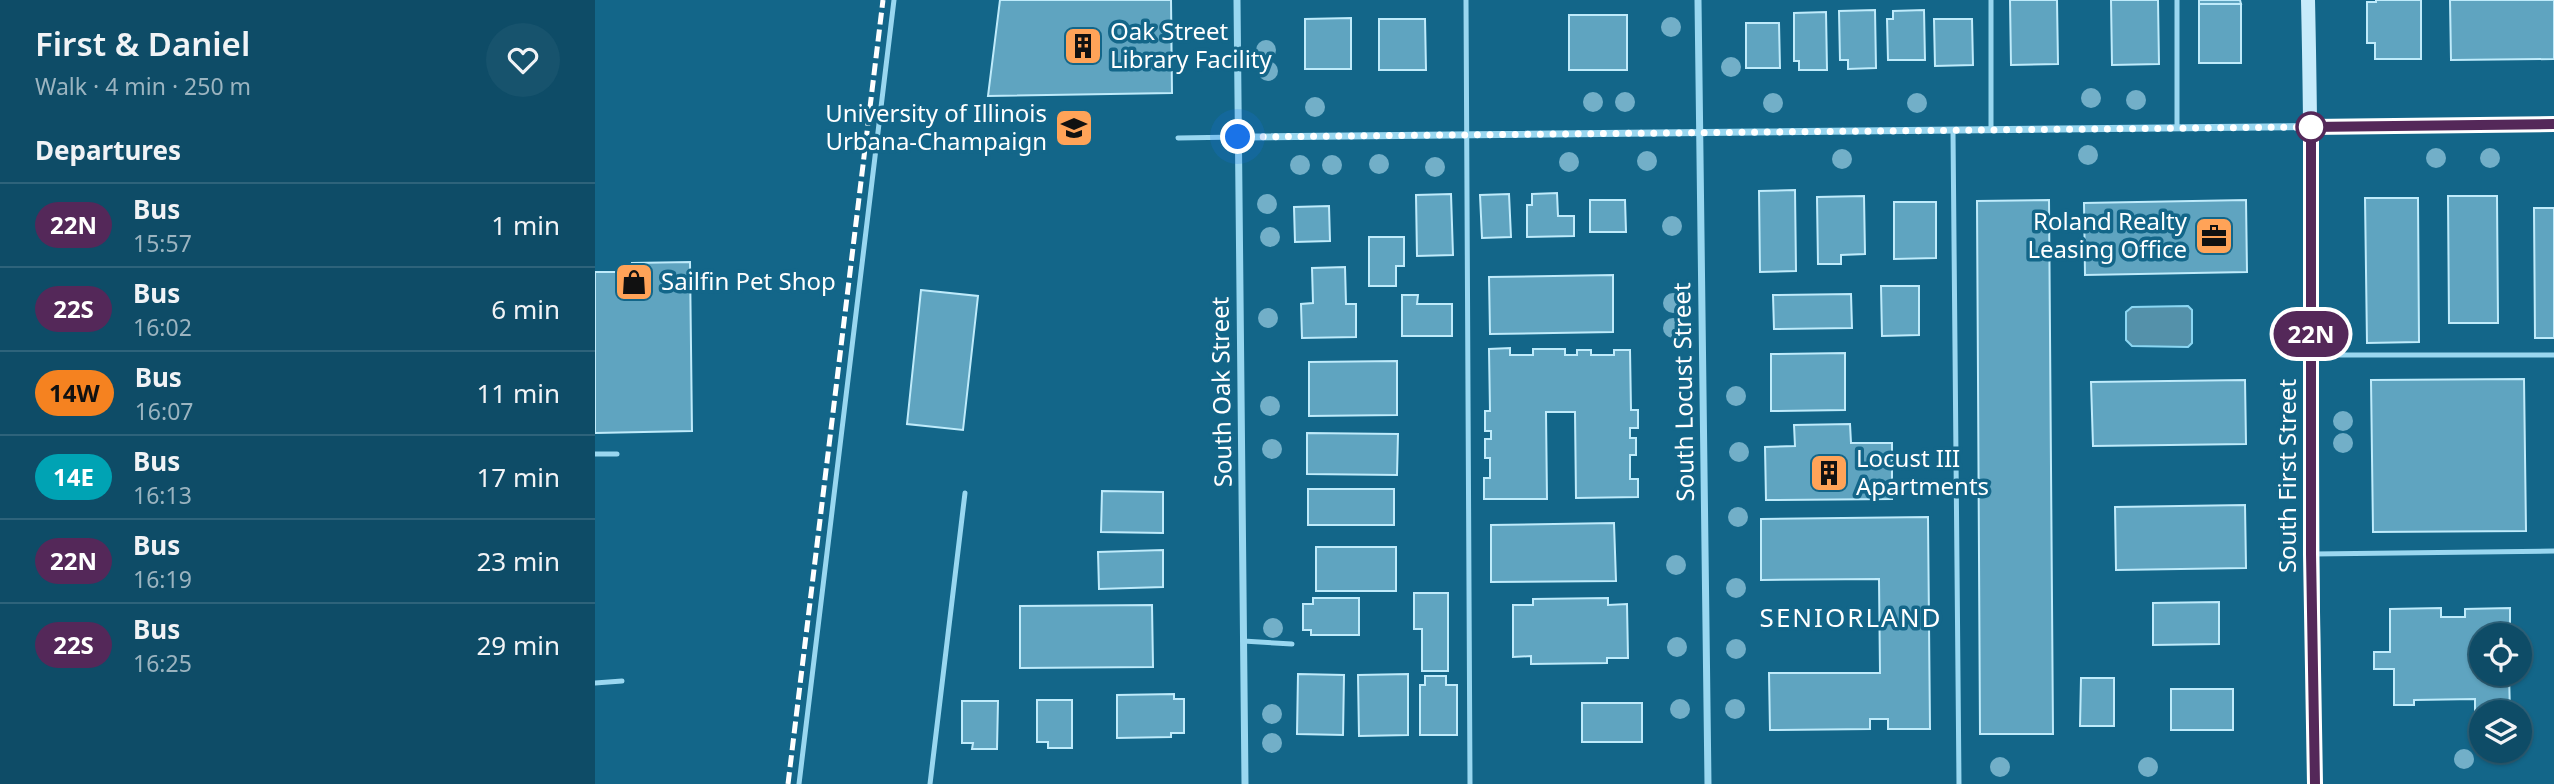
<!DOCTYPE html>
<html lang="en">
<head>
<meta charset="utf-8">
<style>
	:root { --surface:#0e4c67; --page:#17536d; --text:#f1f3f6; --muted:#9bb4c0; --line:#2e637b }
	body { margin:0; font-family:"Noto Sans",sans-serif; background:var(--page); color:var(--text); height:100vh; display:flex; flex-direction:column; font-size:26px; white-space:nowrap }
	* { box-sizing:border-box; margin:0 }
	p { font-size:23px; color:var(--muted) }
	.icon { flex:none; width:38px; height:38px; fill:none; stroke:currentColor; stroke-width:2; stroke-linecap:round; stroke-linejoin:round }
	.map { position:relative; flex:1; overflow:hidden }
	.drawer { display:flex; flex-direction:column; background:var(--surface); width:595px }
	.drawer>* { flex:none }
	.badge { padding:0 14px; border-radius:23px; font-size:24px; line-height:46px }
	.fabs { position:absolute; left:1874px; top:623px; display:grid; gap:14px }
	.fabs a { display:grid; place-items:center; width:63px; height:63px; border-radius:50%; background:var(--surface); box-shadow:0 2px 5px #0004,0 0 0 2px var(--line); font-size:35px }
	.you { position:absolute; width:35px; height:35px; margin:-18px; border:5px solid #fff; border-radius:50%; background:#1a73e8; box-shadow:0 0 0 10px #1a73e833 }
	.map>.badge { position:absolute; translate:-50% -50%; box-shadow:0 0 0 4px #fff }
	h2 { padding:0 35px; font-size:26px; line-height:63px }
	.round { display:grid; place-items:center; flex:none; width:74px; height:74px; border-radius:37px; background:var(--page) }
	.overview { display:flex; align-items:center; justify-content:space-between; height:119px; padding:0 35px }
	h1 { font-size:33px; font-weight:600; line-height:52px }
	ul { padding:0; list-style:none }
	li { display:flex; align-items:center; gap:21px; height:84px; padding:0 35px; border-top:2px solid var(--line) }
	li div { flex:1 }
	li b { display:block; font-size:26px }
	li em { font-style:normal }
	li .badge { min-width:77px; font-weight:700; text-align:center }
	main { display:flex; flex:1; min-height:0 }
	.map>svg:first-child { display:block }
	.water { fill:#5491aa; stroke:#8bd7f3; stroke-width:2 }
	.building { fill:#5fa4c0; stroke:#bfebfb; stroke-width:2 }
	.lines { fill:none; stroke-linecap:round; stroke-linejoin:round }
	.lane { stroke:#99d7f0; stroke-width:5 }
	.street { stroke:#99d7f0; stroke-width:7 }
	.secondary { stroke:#c7ebfb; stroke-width:14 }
	.rail { stroke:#fff; stroke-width:5; stroke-dasharray:12 5; stroke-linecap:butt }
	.tree { fill:#72afc8 }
	.line-casing { stroke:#fff; stroke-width:16 }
	.line { stroke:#542859; stroke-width:10 }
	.walk { stroke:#fff; stroke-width:7; stroke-dasharray:0 12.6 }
	.stop-dot { fill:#fff; stroke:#542859; stroke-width:3.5 }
	.labels { text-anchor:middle; stroke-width:7; stroke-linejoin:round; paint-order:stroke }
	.poi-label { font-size:24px; fill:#fff; stroke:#136689; text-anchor:start }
	.street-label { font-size:24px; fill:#fff; stroke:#136689 }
	.neighbourhood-label { font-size:26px; letter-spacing:2px; fill:#fff; stroke:#136689 }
</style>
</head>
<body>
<main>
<section class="drawer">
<div class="overview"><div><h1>First &amp; Daniel</h1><p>Walk · 4 min · 250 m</p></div><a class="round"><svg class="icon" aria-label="heart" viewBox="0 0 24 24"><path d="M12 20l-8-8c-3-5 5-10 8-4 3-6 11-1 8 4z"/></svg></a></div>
<h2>Departures</h2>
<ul>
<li><span class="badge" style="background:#542859;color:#fff">22N</span><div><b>Bus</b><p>15:57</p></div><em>1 min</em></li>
<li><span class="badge" style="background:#542859;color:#fff">22S</span><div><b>Bus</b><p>16:02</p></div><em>6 min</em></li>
<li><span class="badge" style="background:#f58220;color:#111">14W</span><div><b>Bus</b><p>16:07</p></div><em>11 min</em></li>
<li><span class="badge" style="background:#00a3b4;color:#fff">14E</span><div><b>Bus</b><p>16:13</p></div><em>17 min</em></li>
<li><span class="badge" style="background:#542859;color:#fff">22N</span><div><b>Bus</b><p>16:19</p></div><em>23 min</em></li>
<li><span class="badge" style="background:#542859;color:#fff">22S</span><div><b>Bus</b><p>16:25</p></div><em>29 min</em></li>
</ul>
</section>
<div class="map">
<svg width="1959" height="784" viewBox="0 0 1959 784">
	<rect width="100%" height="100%" fill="#136689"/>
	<path class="water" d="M1593,306L1597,310V343L1593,347L1537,346L1531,340V312L1537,307Z"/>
	<g class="building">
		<path d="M405,0H576L577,93L393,96Z"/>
		<path d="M1415,0H1462L1463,64L1416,65Z"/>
		<path d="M1516,0H1563L1564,64L1517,65Z"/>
		<path d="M1604,0H1645L1646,4H1604Z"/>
		<path d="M1781,0H1826V59H1780V43H1772V2H1781Z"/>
		<path d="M1855,0H1959V59L1856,60Z"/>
		<rect x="1604" y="4" width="42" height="59"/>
		<path d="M1280,10L1281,68L1253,69V60H1245L1244,11Z"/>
		<path d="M1329,10L1330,60H1293L1292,19H1298V11Z"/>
		<path d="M1231,12L1232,70H1204V61H1199V13Z"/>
		<rect x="974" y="15" width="58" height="55"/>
		<path d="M756,18V69H710V19Z"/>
		<path d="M784,19H830L831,70H784Z"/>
		<path d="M1339,19H1377L1378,65L1340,66Z"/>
		<path d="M1151,23H1184L1185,68H1151Z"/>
		<path d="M1200,190L1201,271L1165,272L1164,191Z"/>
		<path d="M962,193L963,216H979V236L932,237V205H937V194Z"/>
		<path d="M856,194L858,255L822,256L821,195Z"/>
		<path d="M914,194L916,237L887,238L885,195Z"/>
		<path d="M1269,196L1270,254L1246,255V264H1223L1222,197Z"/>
		<path d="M1853,196H1902L1903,323H1854Z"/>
		<path d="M1770,198H1823L1824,342L1772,343Z"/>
		<path d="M995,200H1030L1031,232H995Z"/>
		<path d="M1454,200L1458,734H1385L1382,201Z"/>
		<path d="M1651,200L1652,272L1490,275L1489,203Z"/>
		<path d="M1299,202H1341V258L1299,259Z"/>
		<path d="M734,206L735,241L700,242L699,207Z"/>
		<path d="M1939,208H1959V338H1940Z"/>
		<path d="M774,237H809V266H801V286H774Z"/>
		<path d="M95,262L97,431L0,433V272H37V263Z"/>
		<path d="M750,267L751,304H761V337L707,338L706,304L718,303L717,268Z"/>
		<path d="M1018,275V332L895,334L894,277Z"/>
		<path d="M1286,286H1324V335L1287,336Z"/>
		<path d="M326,290L383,296L368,430L312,424Z"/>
		<path d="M1256,294L1257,328L1179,329L1178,295Z"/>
		<path d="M807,295H823L822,304H857V336H807Z"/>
		<path d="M915,348V355H938V349H970V355H982V350H996V355H1019V350H1035L1036,410H1043V428H1035V438H1041V455H1035V479H1043V497L981,498L980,412H951L952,499H889V478H895V458H890V439H896V431H890V411H895L894,349Z"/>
		<path d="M1250,353V410L1176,411V354Z"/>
		<path d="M802,361V415L714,416V362Z"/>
		<path d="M1929,379L1931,531L1778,532L1776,380Z"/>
		<path d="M1650,380L1651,444L1498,446L1496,382Z"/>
		<path d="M1255,424L1256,443H1297V499L1171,500L1170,447L1200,446L1199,425Z"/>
		<path d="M712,433L803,434L802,475L712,474Z"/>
		<rect x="713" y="489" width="86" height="36"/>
		<path d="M507,491L568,492V533L506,532Z"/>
		<path d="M1650,505L1651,568L1521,570L1520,507Z"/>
		<path d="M1333,517L1335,729H1293V719H1275V729L1175,730L1174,673H1285L1284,579L1166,580V519Z"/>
		<path d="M1019,523L1021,581L896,582V525Z"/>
		<rect x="721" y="547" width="80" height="44"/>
		<path d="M568,550V587L504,589L503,552Z"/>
		<path d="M819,593H853V671H827V629H819Z"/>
		<path d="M718,598H764V635H716V630H708V604H718Z"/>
		<path d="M1013,598V605L1032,604L1033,658H1012V663L936,664V656L918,657V605H938V599Z"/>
		<path d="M1624,602V644L1558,645V603Z"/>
		<path d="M557,605L558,667L425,668V606Z"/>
		<path d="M1846,608V617H1870V609L1915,608V635H1886V674H1914L1915,712L1880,713V699L1819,700V705H1799V669H1779V652H1795V609Z"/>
		<path d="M703,674L749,675L748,735L702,734Z"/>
		<path d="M813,674V735L764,736L763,675Z"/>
		<path d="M830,676H851V685H862V735H825V685H830Z"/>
		<path d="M1486,678H1519V726H1485Z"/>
		<rect x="1576" y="689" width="62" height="41"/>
		<path d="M579,694V699H589V733H576V737L522,738V695Z"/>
		<path d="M442,700H477V748H453V742H442Z"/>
		<path d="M367,701H403L402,749H377L378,743H367Z"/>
		<rect x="987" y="703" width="60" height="39"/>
	</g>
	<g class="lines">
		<g class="lane">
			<path d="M871,0L875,784"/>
			<path d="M1396,0V130"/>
			<path d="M1582,128V0"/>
			<path d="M1358,131L1364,784"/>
			<path d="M583,138L643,137"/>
			<path d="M1719,355H1959"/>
			<path d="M0,454H22"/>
			<path d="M1719,554L1959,551"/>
			<path d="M648,641L697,644"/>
			<path d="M0,683L27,681"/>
			<path d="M204,784L299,0"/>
			<path d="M335,784L370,493"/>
		</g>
		<g class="street">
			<path d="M642,0L650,784"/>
			<path d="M1103,0L1113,784"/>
			<path d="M643,137L1959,124"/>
		</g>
		<path class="secondary" d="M1713,0C1719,261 1715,523 1720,784"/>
		<path class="rail" d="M193,784L288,0"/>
	</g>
	<g class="tree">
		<circle cx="1076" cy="27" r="10"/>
		<circle cx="671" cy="50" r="10"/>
		<circle cx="1136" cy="67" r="10"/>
		<circle cx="673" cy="71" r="10"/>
		<circle cx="1496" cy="98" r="10"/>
		<circle cx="1541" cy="100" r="10"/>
		<circle cx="998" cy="102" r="10"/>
		<circle cx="1030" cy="102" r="10"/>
		<circle cx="1178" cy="103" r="10"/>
		<circle cx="1322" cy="103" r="10"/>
		<circle cx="720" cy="107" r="10"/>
		<circle cx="1493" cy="155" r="10"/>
		<circle cx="1841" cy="158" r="10"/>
		<circle cx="1895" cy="158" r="10"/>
		<circle cx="1247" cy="159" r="10"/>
		<circle cx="1052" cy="161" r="10"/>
		<circle cx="974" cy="162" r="10"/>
		<circle cx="784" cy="164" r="10"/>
		<circle cx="705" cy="165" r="10"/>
		<circle cx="737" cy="165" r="10"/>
		<circle cx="840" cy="167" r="10"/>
		<circle cx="672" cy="204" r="10"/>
		<circle cx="1077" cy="226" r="10"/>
		<circle cx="675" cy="237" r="10"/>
		<circle cx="1078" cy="303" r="10"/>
		<circle cx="673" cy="318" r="10"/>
		<circle cx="1078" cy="328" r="10"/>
		<circle cx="1141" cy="396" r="10"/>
		<circle cx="675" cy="406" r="10"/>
		<circle cx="1748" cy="421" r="10"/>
		<circle cx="1748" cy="443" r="10"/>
		<circle cx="677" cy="449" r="10"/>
		<circle cx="1144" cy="452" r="10"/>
		<circle cx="1143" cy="517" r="10"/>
		<circle cx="1081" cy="565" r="10"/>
		<circle cx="1141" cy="588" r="10"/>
		<circle cx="678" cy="628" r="10"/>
		<circle cx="1082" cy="647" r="10"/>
		<circle cx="1141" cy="649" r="10"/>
		<circle cx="1085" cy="709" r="10"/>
		<circle cx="1140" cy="709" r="10"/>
		<circle cx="677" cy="714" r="10"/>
		<circle cx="677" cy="743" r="10"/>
		<circle cx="1869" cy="759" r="10"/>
		<circle cx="1405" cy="767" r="10"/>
		<circle cx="1553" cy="767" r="10"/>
	</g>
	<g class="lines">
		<defs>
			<path id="line" d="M1720,784L1716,554V127L1959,124"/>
		</defs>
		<use href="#line" class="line-casing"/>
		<use href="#line" class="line"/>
		<path class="walk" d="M643,137L1716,127"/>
	</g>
	<defs>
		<symbol id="building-square" viewBox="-11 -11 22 22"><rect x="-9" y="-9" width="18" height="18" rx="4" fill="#ffa358" stroke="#136689"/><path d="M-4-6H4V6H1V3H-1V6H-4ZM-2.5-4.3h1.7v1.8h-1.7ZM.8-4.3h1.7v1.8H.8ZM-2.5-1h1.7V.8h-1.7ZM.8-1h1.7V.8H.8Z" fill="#111"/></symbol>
		<symbol id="university-square" viewBox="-11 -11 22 22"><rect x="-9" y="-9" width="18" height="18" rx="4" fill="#ffa358" stroke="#136689"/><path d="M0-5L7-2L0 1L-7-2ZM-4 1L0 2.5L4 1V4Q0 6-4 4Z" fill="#111"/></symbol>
		<symbol id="office-square" viewBox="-11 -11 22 22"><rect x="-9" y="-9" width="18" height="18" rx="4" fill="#ffa358" stroke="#136689"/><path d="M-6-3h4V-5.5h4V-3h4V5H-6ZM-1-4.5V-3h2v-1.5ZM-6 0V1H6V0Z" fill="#111"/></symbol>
		<symbol id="shop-square" viewBox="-11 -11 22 22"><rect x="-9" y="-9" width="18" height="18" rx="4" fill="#ffa358" stroke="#136689"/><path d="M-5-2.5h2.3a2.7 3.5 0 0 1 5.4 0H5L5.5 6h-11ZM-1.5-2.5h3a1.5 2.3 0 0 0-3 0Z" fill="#111"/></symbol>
	</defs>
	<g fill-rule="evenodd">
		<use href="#building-square" x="466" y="24" width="44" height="44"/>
		<use href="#university-square" x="457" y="106" width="44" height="44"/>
		<use href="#office-square" x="1597" y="214" width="44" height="44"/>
		<use href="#shop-square" x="17" y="260" width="44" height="44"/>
		<use href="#building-square" x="1212" y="451" width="44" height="44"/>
	</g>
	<circle class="stop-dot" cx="1716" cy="127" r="14"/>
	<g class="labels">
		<g class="poi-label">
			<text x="515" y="40">Oak Street<tspan x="515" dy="28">Library Facility</tspan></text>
			<text x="452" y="122" text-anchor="end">University of Illinois<tspan x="452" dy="28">Urbana-Champaign</tspan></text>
			<text x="1592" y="230" text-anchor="end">Roland Realty<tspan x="1592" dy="28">Leasing Office</tspan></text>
			<text x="66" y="290">Sailfin Pet Shop</text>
			<text x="1261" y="467">Locust III<tspan x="1261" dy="28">Apartments</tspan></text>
		</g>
		<g class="street-label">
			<text transform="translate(627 392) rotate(-91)" y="8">South Oak Street</text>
			<text transform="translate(1089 392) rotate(-91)" y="8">South Locust Street</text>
			<text transform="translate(1693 476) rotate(-90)" y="8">South First Street</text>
		</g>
		<g class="neighbourhood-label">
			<text x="1256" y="627">SENIORLAND</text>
		</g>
	</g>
</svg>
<div class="fabs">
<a><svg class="icon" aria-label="locate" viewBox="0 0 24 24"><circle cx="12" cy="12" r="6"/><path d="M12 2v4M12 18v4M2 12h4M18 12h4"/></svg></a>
<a><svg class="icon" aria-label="layers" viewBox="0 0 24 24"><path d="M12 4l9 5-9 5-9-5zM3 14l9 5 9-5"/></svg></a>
</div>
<div class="you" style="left:643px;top:137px"></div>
<b class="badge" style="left:1716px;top:334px;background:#542859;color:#fff">22N</b>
</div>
</main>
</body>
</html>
